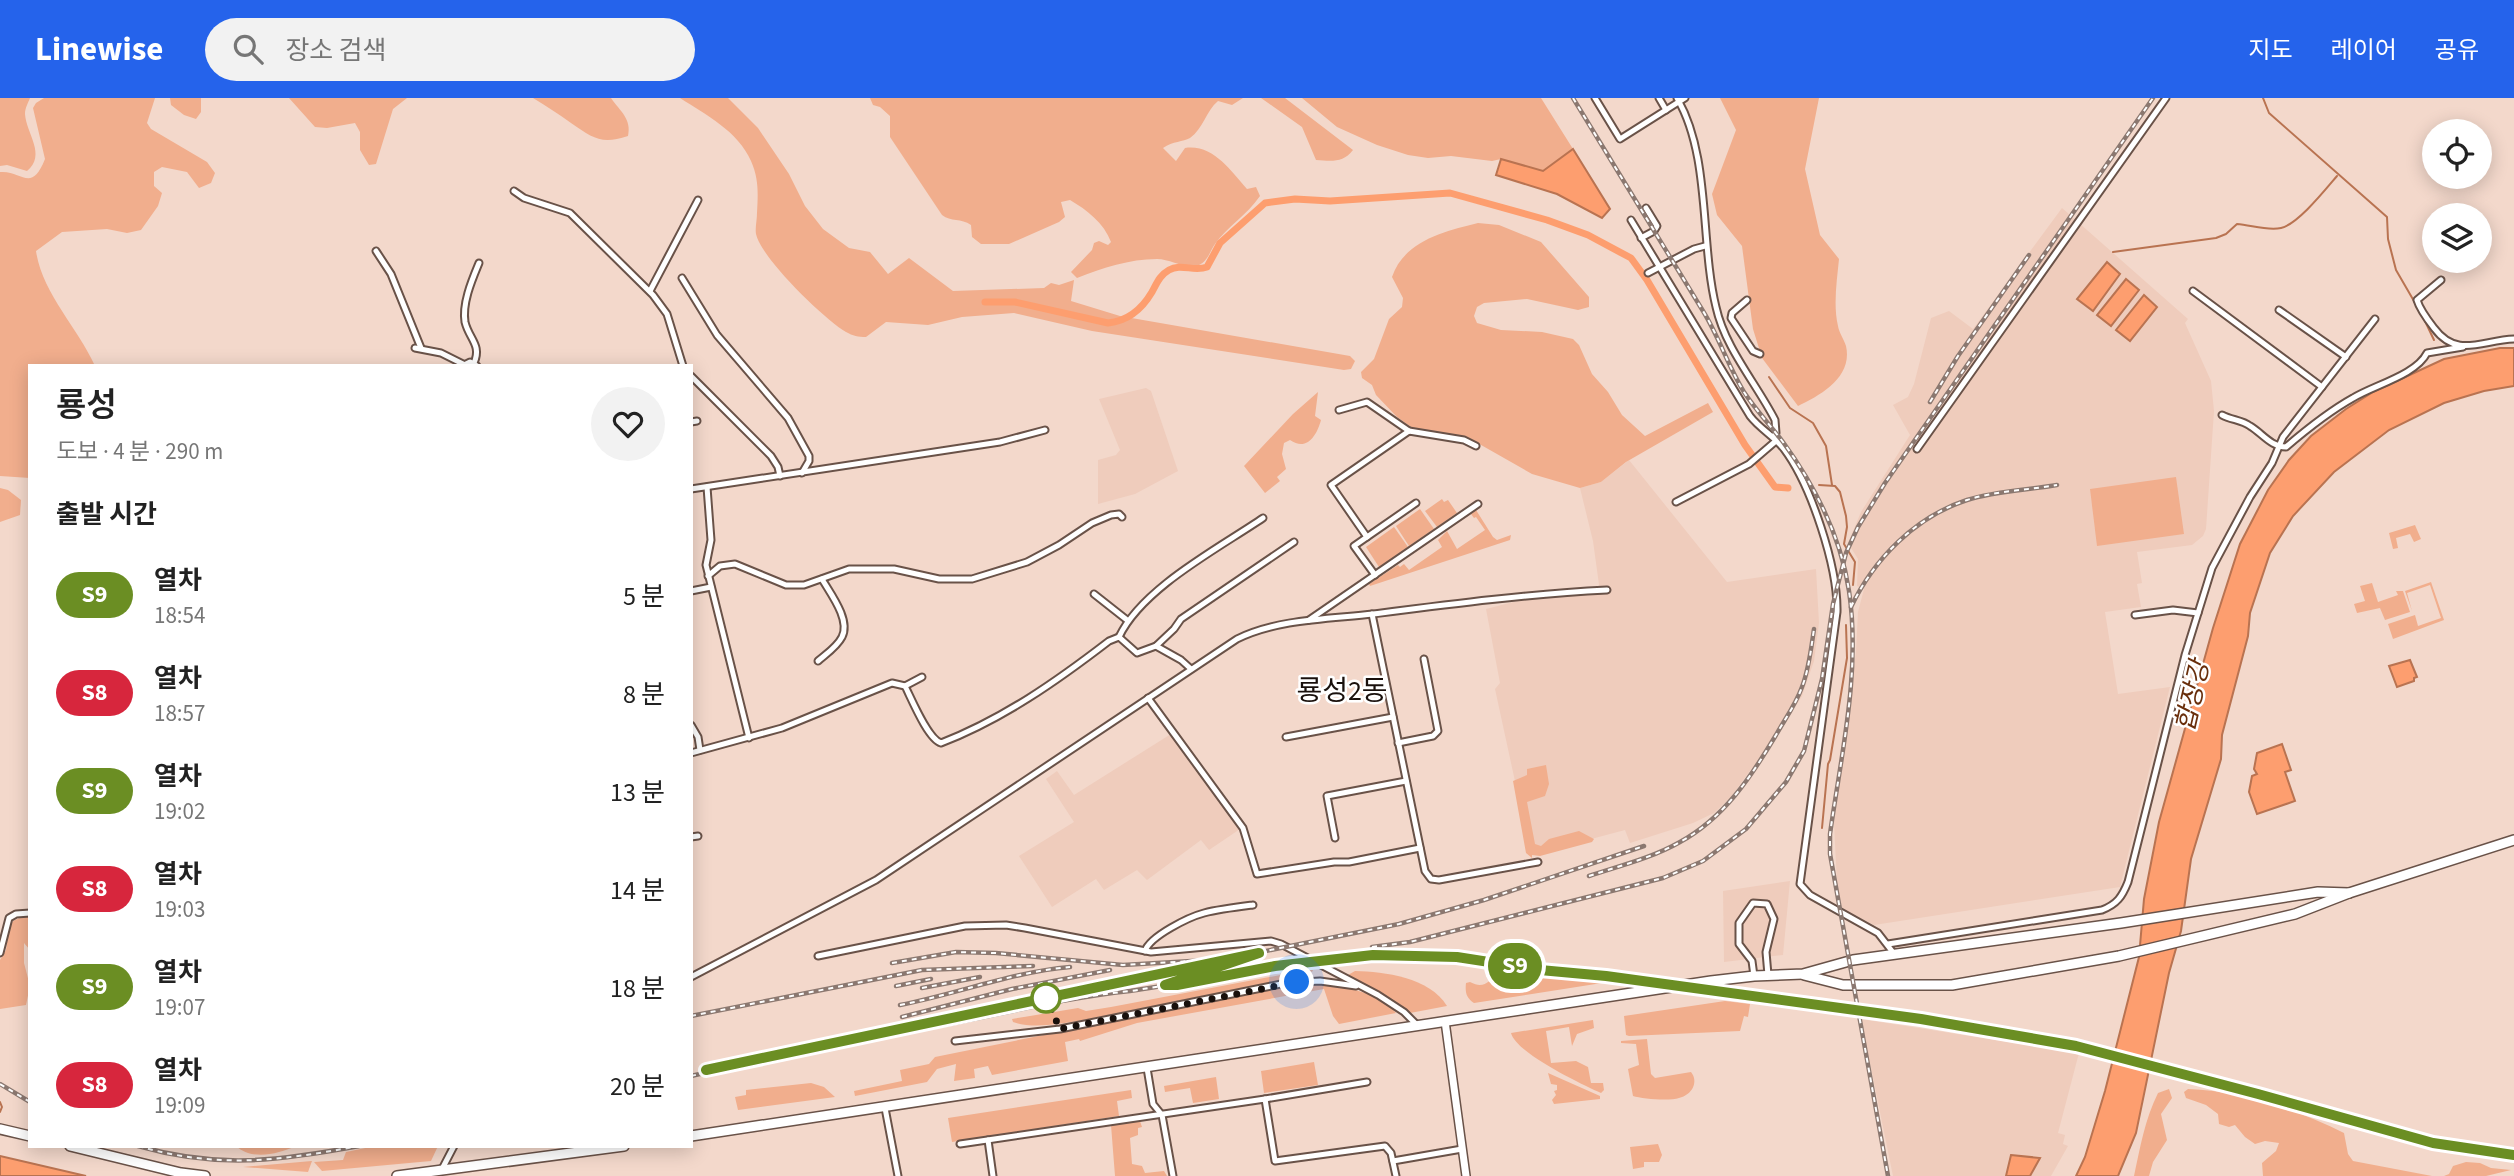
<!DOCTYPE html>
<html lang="ko">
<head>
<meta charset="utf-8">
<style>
	:root { --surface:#fff; --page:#f2f2f2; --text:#222; --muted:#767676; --accent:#2563eb }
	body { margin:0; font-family:"Source Sans 3","Noto Sans KR",sans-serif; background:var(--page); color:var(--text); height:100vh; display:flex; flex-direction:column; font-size:26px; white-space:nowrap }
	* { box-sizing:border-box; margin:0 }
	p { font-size:23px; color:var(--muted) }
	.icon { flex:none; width:38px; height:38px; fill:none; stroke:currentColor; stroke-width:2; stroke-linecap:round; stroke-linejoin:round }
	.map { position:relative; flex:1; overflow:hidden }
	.details { position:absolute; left:28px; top:266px; width:665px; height:784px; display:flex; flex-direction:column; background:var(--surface); border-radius:0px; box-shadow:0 4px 18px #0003 }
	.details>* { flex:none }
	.badge { padding:0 14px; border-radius:23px; font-size:24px; line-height:46px }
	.fabs { position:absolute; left:2422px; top:21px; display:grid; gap:14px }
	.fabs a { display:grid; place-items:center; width:70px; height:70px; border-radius:50%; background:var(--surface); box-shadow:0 4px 18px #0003; font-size:35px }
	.you { position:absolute; width:35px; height:35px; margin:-18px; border:5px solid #fff; border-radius:50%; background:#1a73e8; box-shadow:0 0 0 10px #1a73e833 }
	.map>.badge { position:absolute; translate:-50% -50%; box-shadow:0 0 0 4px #fff }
	h2 { padding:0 28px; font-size:26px; line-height:63px }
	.round { display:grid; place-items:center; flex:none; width:74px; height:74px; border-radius:37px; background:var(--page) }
	.headline { display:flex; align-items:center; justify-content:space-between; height:119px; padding:0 28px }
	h1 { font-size:33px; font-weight:600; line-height:52px }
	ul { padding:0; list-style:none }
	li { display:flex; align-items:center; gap:21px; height:98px; padding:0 28px }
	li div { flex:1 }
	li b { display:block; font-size:26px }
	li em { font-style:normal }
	li .badge { min-width:77px; font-weight:700; text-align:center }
	header { display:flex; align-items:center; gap:42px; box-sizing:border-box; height:98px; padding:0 35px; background:var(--accent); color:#fff }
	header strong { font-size:33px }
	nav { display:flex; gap:38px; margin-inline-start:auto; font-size:24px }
	.search { width:490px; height:63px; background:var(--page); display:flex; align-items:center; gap:18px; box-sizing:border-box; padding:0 24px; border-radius:38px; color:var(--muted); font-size:26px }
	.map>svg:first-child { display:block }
	.built { fill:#efccbc }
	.green { fill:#f1ae8d }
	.water { fill:#fd9e6f; stroke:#b97351; stroke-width:2 }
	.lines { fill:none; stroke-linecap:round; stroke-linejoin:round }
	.stream { stroke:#b97351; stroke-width:2 }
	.canal { stroke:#fd9e6f; stroke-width:7 }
	.minor-casing { stroke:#695248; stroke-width:9 }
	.tertiary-casing { stroke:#695248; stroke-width:10 }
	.primary-casing { stroke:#695248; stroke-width:12 }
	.minor { stroke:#fff; stroke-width:5 }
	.tertiary { stroke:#fff; stroke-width:7 }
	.primary { stroke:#fff; stroke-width:9 }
	.rail-casing { stroke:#8b7870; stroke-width:4.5 }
	.rail { stroke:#fff; stroke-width:2; stroke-dasharray:5; stroke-linecap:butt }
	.line-casing { stroke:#fff; stroke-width:16 }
	.line { stroke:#6b8e23; stroke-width:10 }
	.walk { stroke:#19100c; stroke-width:7; stroke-dasharray:0 12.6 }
	.stop-dot { fill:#fff; stroke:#6b8e23; stroke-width:3.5 }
	.labels { text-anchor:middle; stroke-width:5; stroke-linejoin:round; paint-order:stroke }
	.water-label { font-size:26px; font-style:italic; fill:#692e0b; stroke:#fff }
	.quarter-label { font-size:28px; fill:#19100c; stroke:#fff }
</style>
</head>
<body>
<header>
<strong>Linewise</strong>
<div class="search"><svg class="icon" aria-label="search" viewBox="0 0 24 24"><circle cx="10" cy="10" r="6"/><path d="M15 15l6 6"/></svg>장소 검색</div>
<nav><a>지도</a><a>레이어</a><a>공유</a></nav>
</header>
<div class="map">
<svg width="2514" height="1078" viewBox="0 0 2514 1078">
	<rect width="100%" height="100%" fill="#f3d8cb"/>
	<g class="built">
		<path d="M2062,110L2188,221L2185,225L2211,283L2214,313L2206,431L2203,438L2192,447L2137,454L2142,485L2137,486L2141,509L2105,514L2118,596L2170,589L2120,789L1874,827L1841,810L1837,786L1834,725L1856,554L1858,514L1864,491L1857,488L1858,461L1848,445L1861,414L1910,337L1893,307L1908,299L1914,286L1931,220L1949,213L1973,231Z"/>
		<path d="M1146,290L1151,293L1178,373L1135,396L1098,406V362L1116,357L1120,352L1099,301Z"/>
		<path d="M1629,362L1727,484L1816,471L1819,525L1814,563L1802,598L1756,673L1752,670L1731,699L1714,715L1693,725L1630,745L1625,732L1531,757L1495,591L1500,585L1486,511L1533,499L1600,494L1593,443L1580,390L1601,384Z"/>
		<path d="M1171,636L1240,731L1209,752L1201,742L1147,782L1137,772L1104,792L1096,781L1052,809L1019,758L1074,724L1046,681L1057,673L1074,697Z"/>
		<path d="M1790,783L1783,857L1724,864L1723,793Z"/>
		<path d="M1861,921L2047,950L2050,946L2070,952L2072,949L2080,951L2058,1035L2065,1037L2063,1046L2068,1048L2051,1078H1893Z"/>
	</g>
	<g class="green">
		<path d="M0,0H30C28,5 25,10 25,16C26,35 47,57 27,73L7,67L0,68Z"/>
		<path d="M44,0H155L147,25L151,31L207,64L215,75L211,85L199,90L187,74L162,69L154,74V88L162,95L158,108L141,132L127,135L107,131L62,134L36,153C42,195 78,230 95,268H30V380L0,378V74C22,72 31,96 45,61L33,10L36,5Z"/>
		<path d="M170,0H201V14L196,21L184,17L171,7Z"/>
		<path d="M289,0H407L393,11L376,66L369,67L360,52V34L355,25L327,30L315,29Z"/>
		<path d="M533,0H611C620,13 632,21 628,38C601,47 593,40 571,25C559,16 546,8 533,0Z"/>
		<path d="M680,0H728L758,30L789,76L805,108L823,131L849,150L870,154L888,176L909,160L953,193L1044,190L1051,185L1059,187L1074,182L1071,203L1120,218L1350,258L1355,263L1351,271L1344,272L1092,233L1014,215L962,219L928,227L886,224L866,239C858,239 853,238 846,234C824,221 761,160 756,136C755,130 757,122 757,115C758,96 759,81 751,63C738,33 706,17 680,0Z"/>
		<path d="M870,0H1243L1232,7L1218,3C1206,13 1203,31 1190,40C1183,44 1173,43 1163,50L1176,63L1185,50C1213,46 1230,72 1247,91L1256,89L1260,98C1247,117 1227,129 1215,146C1210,153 1208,163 1199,167C1186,172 1171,161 1157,161C1129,161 1103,170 1077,180L1071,174L1092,152L1094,145L1099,143L1108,147L1111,144C1104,125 1087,112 1070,102L1061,104L1065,119L1059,124L1009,146H981L972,139L971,127C961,120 951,124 942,117L890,39V18L880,9L873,7Z"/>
		<path d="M1261,0H1285L1353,52C1343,65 1332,63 1316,62L1302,29Z"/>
		<path d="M1302,0H1541L1573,51L1543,74L1501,61L1492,63L1451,58L1428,60L1408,57L1377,47L1337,29Z"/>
		<path d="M1720,0H1819L1805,71L1820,137L1839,161C1837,182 1833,207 1838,228C1839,235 1844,241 1846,248C1853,279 1821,297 1798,308L1762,260L1753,231L1742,148L1717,117L1712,96L1736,32Z"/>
		<path d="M1478,125L1499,127L1541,144L1589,199V209L1578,212L1527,201L1484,205L1477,209L1474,218L1477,225L1501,232L1542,234L1573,241L1579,247L1592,276L1608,294L1622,317L1645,338L1708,305L1713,314L1626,364L1601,384L1580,390L1532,376L1467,339L1427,334L1411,329L1397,319L1376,297L1372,287L1362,280L1361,274L1374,261L1389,221L1402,209L1403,200L1392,179C1404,143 1445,133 1478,125Z"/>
		<path d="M1318,294L1315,318L1321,322C1317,337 1307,354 1290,342L1284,345L1282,356L1286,371L1277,379L1280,383L1265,395L1244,368L1293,316Z"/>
		<path d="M2176,379L2184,436L2097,448L2090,391Z"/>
		<path d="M0,390L8,392L21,402L20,417L0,424Z"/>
		<path d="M1442,401L1444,404L1448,402L1457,415L1437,429L1425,413Z"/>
		<path d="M1420,411L1434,431L1409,448L1396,428Z"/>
		<path d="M1476,412L1493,439L1497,442L1511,437L1510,442L1370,488L1369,486L1398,467L1400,469L1404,466L1409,472L1442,449L1438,442L1447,433L1457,451L1485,432L1476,419L1474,420L1471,416Z"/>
		<path d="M2415,427L2421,441L2414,444L2410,436L2396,440L2398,450L2393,451L2389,435Z"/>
		<path d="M1394,429L1408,449L1379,469L1366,449Z"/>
		<path d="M2431,484L2444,522L2393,541L2388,526L2415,517L2418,528L2441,520L2430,487L2407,495L2412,513L2405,493Z"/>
		<path d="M2372,485L2378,504L2398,497L2396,493H2403L2410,514L2385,522L2380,510L2357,515L2354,506L2365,503L2360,488Z"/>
		<path d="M1546,667L1549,686L1545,698L1527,704L1535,746L1541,748L1549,741L1579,733L1594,741L1592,744L1540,758L1532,757V760L1526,755L1513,683L1527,677V671Z"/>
		<path d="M26,817H30V852L24,845V865L30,888L26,907L0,911V862L6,852L9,830L13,823Z"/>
		<path d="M1312,871L1313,873L1302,878L1078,923C1057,926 1033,931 1013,924L1012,921L1078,910L1086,913L1111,909Z"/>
		<path d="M1355,873C1385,874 1429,879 1447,908L1410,915L1348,877Z"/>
		<path d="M1499,876L1547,877L1600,881L1602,885L1474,905C1466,900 1465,894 1466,885L1470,884C1485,892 1488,882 1499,876Z"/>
		<path d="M1319,885C1344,889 1380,894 1396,915L1339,926L1333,918L1324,891L1137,925L1080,943L1079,941L1065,944L1068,963L992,977L988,968L974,971L975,980L954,983L956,966L937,971L927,984L855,998L854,993L902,983L900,972L929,966L935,959L1286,888Z"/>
		<path d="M1725,903L1750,906L1748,919L1744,918L1740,933L1629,938L1626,937L1624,918Z"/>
		<path d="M1593,922L1594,930L1577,936L1572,948L1569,929L1546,933L1551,965L1576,963L1588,969L1591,985H1603L1604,992L1601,995C1581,986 1516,955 1511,935Z"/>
		<path d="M1647,941L1651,976L1655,980L1691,974C1699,984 1692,997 1679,1000C1670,1003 1642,1001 1633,998L1628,971L1639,967L1636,946L1621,945V943Z"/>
		<path d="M1314,964L1318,987L1264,995L1261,973Z"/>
		<path d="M1548,975L1600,998V1001L1554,1006L1552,1002L1556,997L1554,993L1557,992V987L1551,986Z"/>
		<path d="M1216,979L1219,1001L1193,1005L1190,990L1165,994L1164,988Z"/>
		<path d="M811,985L824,989L835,999L738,1012L735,999L746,997V992Z"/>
		<path d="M2169,991L2172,1000L2161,1016L2167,1042L2153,1064L2149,1078H2134C2140,1050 2145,1021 2158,995Z"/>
		<path d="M2188,991C2241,993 2297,1011 2344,1035L2348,1056L2353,1063L2432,1078H2263L2262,1065L2276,1053L2279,1045L2265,1043L2255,1046L2245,1039L2235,1027L2229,1029L2219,1026L2218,1016L2206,1007L2186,1000L2184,994Z"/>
		<path d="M1131,992L1132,1000L1117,1003L1119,1018L952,1044L948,1020Z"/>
		<path d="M1140,1023L1142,1029L1138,1030V1037L1130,1040L1132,1066L1142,1068L1145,1075L1164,1073L1167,1078H1115L1111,1027Z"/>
		<path d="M1658,1046L1662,1057L1659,1064H1644V1069L1633,1071L1630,1049Z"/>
		<path d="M236,1048H296C278,1056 252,1063 236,1048Z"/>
		<path d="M375,1048H438L431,1063L322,1073L314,1064L343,1062L346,1054Z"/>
		<path d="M312,1063L308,1074L243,1069Z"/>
		<path d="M2466,1064L2480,1065L2491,1070L2511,1072L2486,1078H2444L2449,1076L2453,1068Z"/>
	</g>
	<g class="water">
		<path d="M1573,51L1610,111L1602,120L1557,96L1496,77L1501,61L1543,73Z"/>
		<path d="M2107,164L2120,176L2093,213L2077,201Z"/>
		<path d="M2126,181L2139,192L2111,228L2097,217Z"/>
		<path d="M2144,197L2157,209L2130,243L2116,232Z"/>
		<path d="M2500,250H2514V288L2484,293L2444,305L2389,332L2334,374L2293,418L2270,455L2250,515L2248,538L2222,637L2221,661L2191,761L2181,833L2169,875L2136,1035L2118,1078H2076L2085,1059L2105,993L2139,859L2144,801L2159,724L2213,530L2240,446L2268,392L2289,362L2311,338L2346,311L2373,294L2444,261Z"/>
		<path d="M2410,562L2417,579L2414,580V583L2397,589L2389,568Z"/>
		<path d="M2282,646L2291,672L2285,674L2295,703L2257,716L2249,694L2252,678L2257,676L2254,671L2257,655Z"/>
		<path d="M2011,1057L2040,1060L2030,1078H2006Z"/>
		<path d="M0,1058L86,1078H0Z"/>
	</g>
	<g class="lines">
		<g class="stream">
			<path d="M2263,0L2269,15L2387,119L2388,141L2396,172L2418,210"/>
			<path d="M2113,154L2216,140L2226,136L2237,126C2251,127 2267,133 2281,130C2298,126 2325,92 2337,78"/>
			<path d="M2424,221L2434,242"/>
			<path d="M1769,279L1790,310L1813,325L1826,348L1832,387"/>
			<path d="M1819,387L1835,388L1840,394L1846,418L1847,429L1844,446L1855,464L1853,487"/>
			<path d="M1822,730L1828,666L1830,662L1847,560L1846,527"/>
			<path d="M0,1004L2,1009L0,1014"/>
		</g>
		<path class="canal" d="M985,204H1015L1108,225C1128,223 1142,211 1152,194C1157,185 1160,177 1169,172C1181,165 1194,174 1207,169L1220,145L1265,105L1295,101L1330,103L1450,95L1547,122L1588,137L1631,160L1647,182L1745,347L1775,389L1788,390"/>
		<defs>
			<g id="minor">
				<path d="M1595,0L1620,41L1685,0"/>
				<path d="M1659,0L1666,12"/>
				<path d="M1677,0C1711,58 1700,144 1716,209C1725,250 1756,285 1775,322L1776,335L1774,338"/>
				<path d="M514,93L524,100L570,115L653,197L667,216L683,268"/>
				<path d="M1631,122L1750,318C1760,331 1774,338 1784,351C1811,387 1838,469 1837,514L1800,786L1810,797L1878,835L1895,857"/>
				<path d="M1641,140L1654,133L1657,128L1646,110"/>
				<path d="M376,153L391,176L421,250"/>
				<path d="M1648,175L1694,151L1705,148"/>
				<path d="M682,180L717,237L788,320L809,358V363L802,375"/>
				<path d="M2441,182L2417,202C2420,212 2427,221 2434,230C2457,261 2482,242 2514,241"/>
				<path d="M650,193L698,102"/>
				<path d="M2193,193L2322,289"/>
				<path d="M1747,202L1732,215L1731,220L1753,253L1760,256"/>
				<path d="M2279,212L2346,259"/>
				<path d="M415,250L441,255L463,266"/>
				<path d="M474,265C482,247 469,241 465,224C462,205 472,182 479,165"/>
				<path d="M462,268L470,264L477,268"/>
				<path d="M691,278L771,358L778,369L780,378"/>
				<path d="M1339,312L1367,304L1409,333"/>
				<path d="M2222,317C2231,322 2242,322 2250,328C2262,335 2271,349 2286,349C2307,331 2328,314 2353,300C2374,287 2416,277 2427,255L2463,249"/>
				<path d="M691,324L697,323"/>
				<path d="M1917,351L2166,0"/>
				<path d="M707,389L711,442L706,467L749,640"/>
				<path d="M691,391L1000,344L1045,332"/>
				<path d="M1676,404L1749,366L1777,342"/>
				<path d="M1367,439L1331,387L1409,333L1464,342L1476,348"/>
				<path d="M1375,477L1354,448L1416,405"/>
				<path d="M708,478L720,468L735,466L786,487H804L849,471H894L939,481H972L1027,464L1059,447L1092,425L1111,417L1119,416L1122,419"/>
				<path d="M691,493L711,489"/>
				<path d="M1094,496L1127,522"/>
				<path d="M1372,516L1425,773L1431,781L1439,782L1538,764"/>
				<path d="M2135,517L2173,512L2198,515"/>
				<path d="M1309,522L1478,406"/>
				<path d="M1119,539C1142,490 1219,450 1263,420"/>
				<path d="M1156,548L1174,531L1181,521L1294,444"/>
				<path d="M818,563C826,556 837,549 842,539C851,522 830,495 822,481"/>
				<path d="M905,588L922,579"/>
				<path d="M1148,600L1243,730L1257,776L1334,764H1349L1420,750"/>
				<path d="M691,627L698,639L700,652"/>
				<path d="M1286,639L1393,619"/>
				<path d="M1398,645L1433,638L1438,633L1424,561"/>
				<path d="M691,655L782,630L892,585L905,588C912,602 928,641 941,645C1003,621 1057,583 1109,543L1119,539L1137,555L1156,548L1181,562L1191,571"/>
				<path d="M691,739L698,738"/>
				<path d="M1335,740L1327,698L1406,683"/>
				<path d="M1888,846L2102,812C2117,806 2122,799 2128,784L2185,557L2212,470L2250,399L2272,365L2283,339L2375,221"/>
				<path d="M1145,853C1150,838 1189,819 1204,815C1220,811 1237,809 1253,807"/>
				<path d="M0,855L9,820L16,816L30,815"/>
				<path d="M818,858L965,828L1006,827L1025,830L1151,854L1271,843L1281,846L1378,897L1404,914L1417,927"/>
				<path d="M1754,878L1752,863L1739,846V825L1753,805L1767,806L1774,821L1766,854L1768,877"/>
				<path d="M691,879L876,782L1237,541C1278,521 1328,521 1373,516C1451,506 1528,496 1607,492"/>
				<path d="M955,943L1060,931L1286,885L1320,883L1356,888"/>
				<path d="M1147,970L1153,1006L1162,1017L1173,1078"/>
				<path d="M1265,1001L1367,984"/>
				<path d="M885,1010L898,1078"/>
				<path d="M988,1042L993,1078"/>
				<path d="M960,1046L1265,1001L1275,1063L1385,1048L1391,1055L1396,1078"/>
				<path d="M1393,1063L1462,1051"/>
				<path d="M441,1073L454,1048"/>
			</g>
			<path id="tertiary" d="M1445,923L1466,1078"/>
			<g id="primary">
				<path d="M1804,877L1843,887H1952L2119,858L2295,816L2349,795L2514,742"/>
				<path d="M0,1031L30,1038"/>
				<path d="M691,1038L1711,883L1754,878L1803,876L1853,862L2121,825L2318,794L2349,795"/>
				<path d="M70,1048L181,1075L205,1078"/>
				<path d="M397,1078L624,1048"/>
			</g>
		</defs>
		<use href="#minor" class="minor-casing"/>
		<use href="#tertiary" class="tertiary-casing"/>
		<use href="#primary" class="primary-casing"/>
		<use href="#minor" class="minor"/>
		<use href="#tertiary" class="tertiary"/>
		<use href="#primary" class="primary"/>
		<defs>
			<g id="rail">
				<path d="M1573,0C1616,71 1660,142 1703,213C1719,239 1728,268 1744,294C1755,311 1770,327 1783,344C1815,388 1841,439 1849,493C1861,574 1841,657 1830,736V756L1888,1078"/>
				<path d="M1930,304L1958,258L2029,157"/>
				<path d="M1851,509C1874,461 1915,419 1967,402C1995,393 2028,392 2057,387"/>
				<path d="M1589,778C1619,768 1652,760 1680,744C1724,720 1751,679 1776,637C1785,621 1796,606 1802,589C1809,571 1811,551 1814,531"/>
				<path d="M1372,849L1410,844L1663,780L1703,763L1746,731L1786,684L1804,653L1822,581L1833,506L1846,455L1858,429L1885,385L2153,0"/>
				<path d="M892,865L956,854L996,855L1123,867L1226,861L1399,826L1484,802L1644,748"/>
				<path d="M1135,882L1182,871"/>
				<path d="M896,888L931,881"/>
				<path d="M922,890L980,879"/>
				<path d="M900,907C957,896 1012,874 1070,869"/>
				<path d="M691,918L922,872L1033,868"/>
				<path d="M902,919L1012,891L1110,872"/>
				<path d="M691,978C790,955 889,938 989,918C1036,908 1082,898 1130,893C1146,891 1161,887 1177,887L1275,868L1373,857L1457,859L1540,872L1606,878L1921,921L2076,948L2258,996L2433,1045L2514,1057"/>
				<path d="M0,986L30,1004"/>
				<path d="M138,1048C218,1071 278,1063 359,1048"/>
			</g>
		</defs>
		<use href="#rail" class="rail-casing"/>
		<use href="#rail" class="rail"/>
	</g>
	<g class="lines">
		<defs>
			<path id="line" d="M706,972L1259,855L1165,887H1177L1275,868L1373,857L1457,859L1540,872L1606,878L1921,921L2076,948L2258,996L2433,1045L2514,1057"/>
		</defs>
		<use href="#line" class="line-casing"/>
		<use href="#line" class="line"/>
		<path class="walk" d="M1046,900L1060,931L1297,884"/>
	</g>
	<circle class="stop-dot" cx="1046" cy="900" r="14"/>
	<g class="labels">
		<g class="water-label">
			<text transform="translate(2192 598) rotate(-77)" y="9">합장강</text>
		</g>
		<g class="quarter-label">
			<text x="1342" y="602">룡성2동</text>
		</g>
	</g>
</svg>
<div class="fabs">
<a><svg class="icon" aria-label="locate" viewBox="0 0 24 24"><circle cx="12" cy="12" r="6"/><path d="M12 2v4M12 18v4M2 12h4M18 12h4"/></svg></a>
<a><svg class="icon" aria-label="layers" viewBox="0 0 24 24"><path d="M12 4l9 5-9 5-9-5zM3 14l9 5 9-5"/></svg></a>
</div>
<div class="you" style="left:1297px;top:884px"></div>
<b class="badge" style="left:1515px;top:868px;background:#6b8e23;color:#fff">S9</b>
<section class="details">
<div class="headline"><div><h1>룡성</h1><p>도보 · 4 분 · 290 m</p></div><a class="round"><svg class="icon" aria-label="heart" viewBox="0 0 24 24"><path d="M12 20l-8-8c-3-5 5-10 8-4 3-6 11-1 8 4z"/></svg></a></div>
<h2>출발 시간</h2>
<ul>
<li><span class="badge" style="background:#6b8e23;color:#fff">S9</span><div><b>열차</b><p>18:54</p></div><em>5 분</em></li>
<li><span class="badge" style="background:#d7263d;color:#fff">S8</span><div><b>열차</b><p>18:57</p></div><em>8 분</em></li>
<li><span class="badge" style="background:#6b8e23;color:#fff">S9</span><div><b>열차</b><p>19:02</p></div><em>13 분</em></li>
<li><span class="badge" style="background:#d7263d;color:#fff">S8</span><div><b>열차</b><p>19:03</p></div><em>14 분</em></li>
<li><span class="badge" style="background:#6b8e23;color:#fff">S9</span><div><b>열차</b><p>19:07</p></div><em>18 분</em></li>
<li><span class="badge" style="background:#d7263d;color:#fff">S8</span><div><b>열차</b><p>19:09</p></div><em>20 분</em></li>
</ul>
</section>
</div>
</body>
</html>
